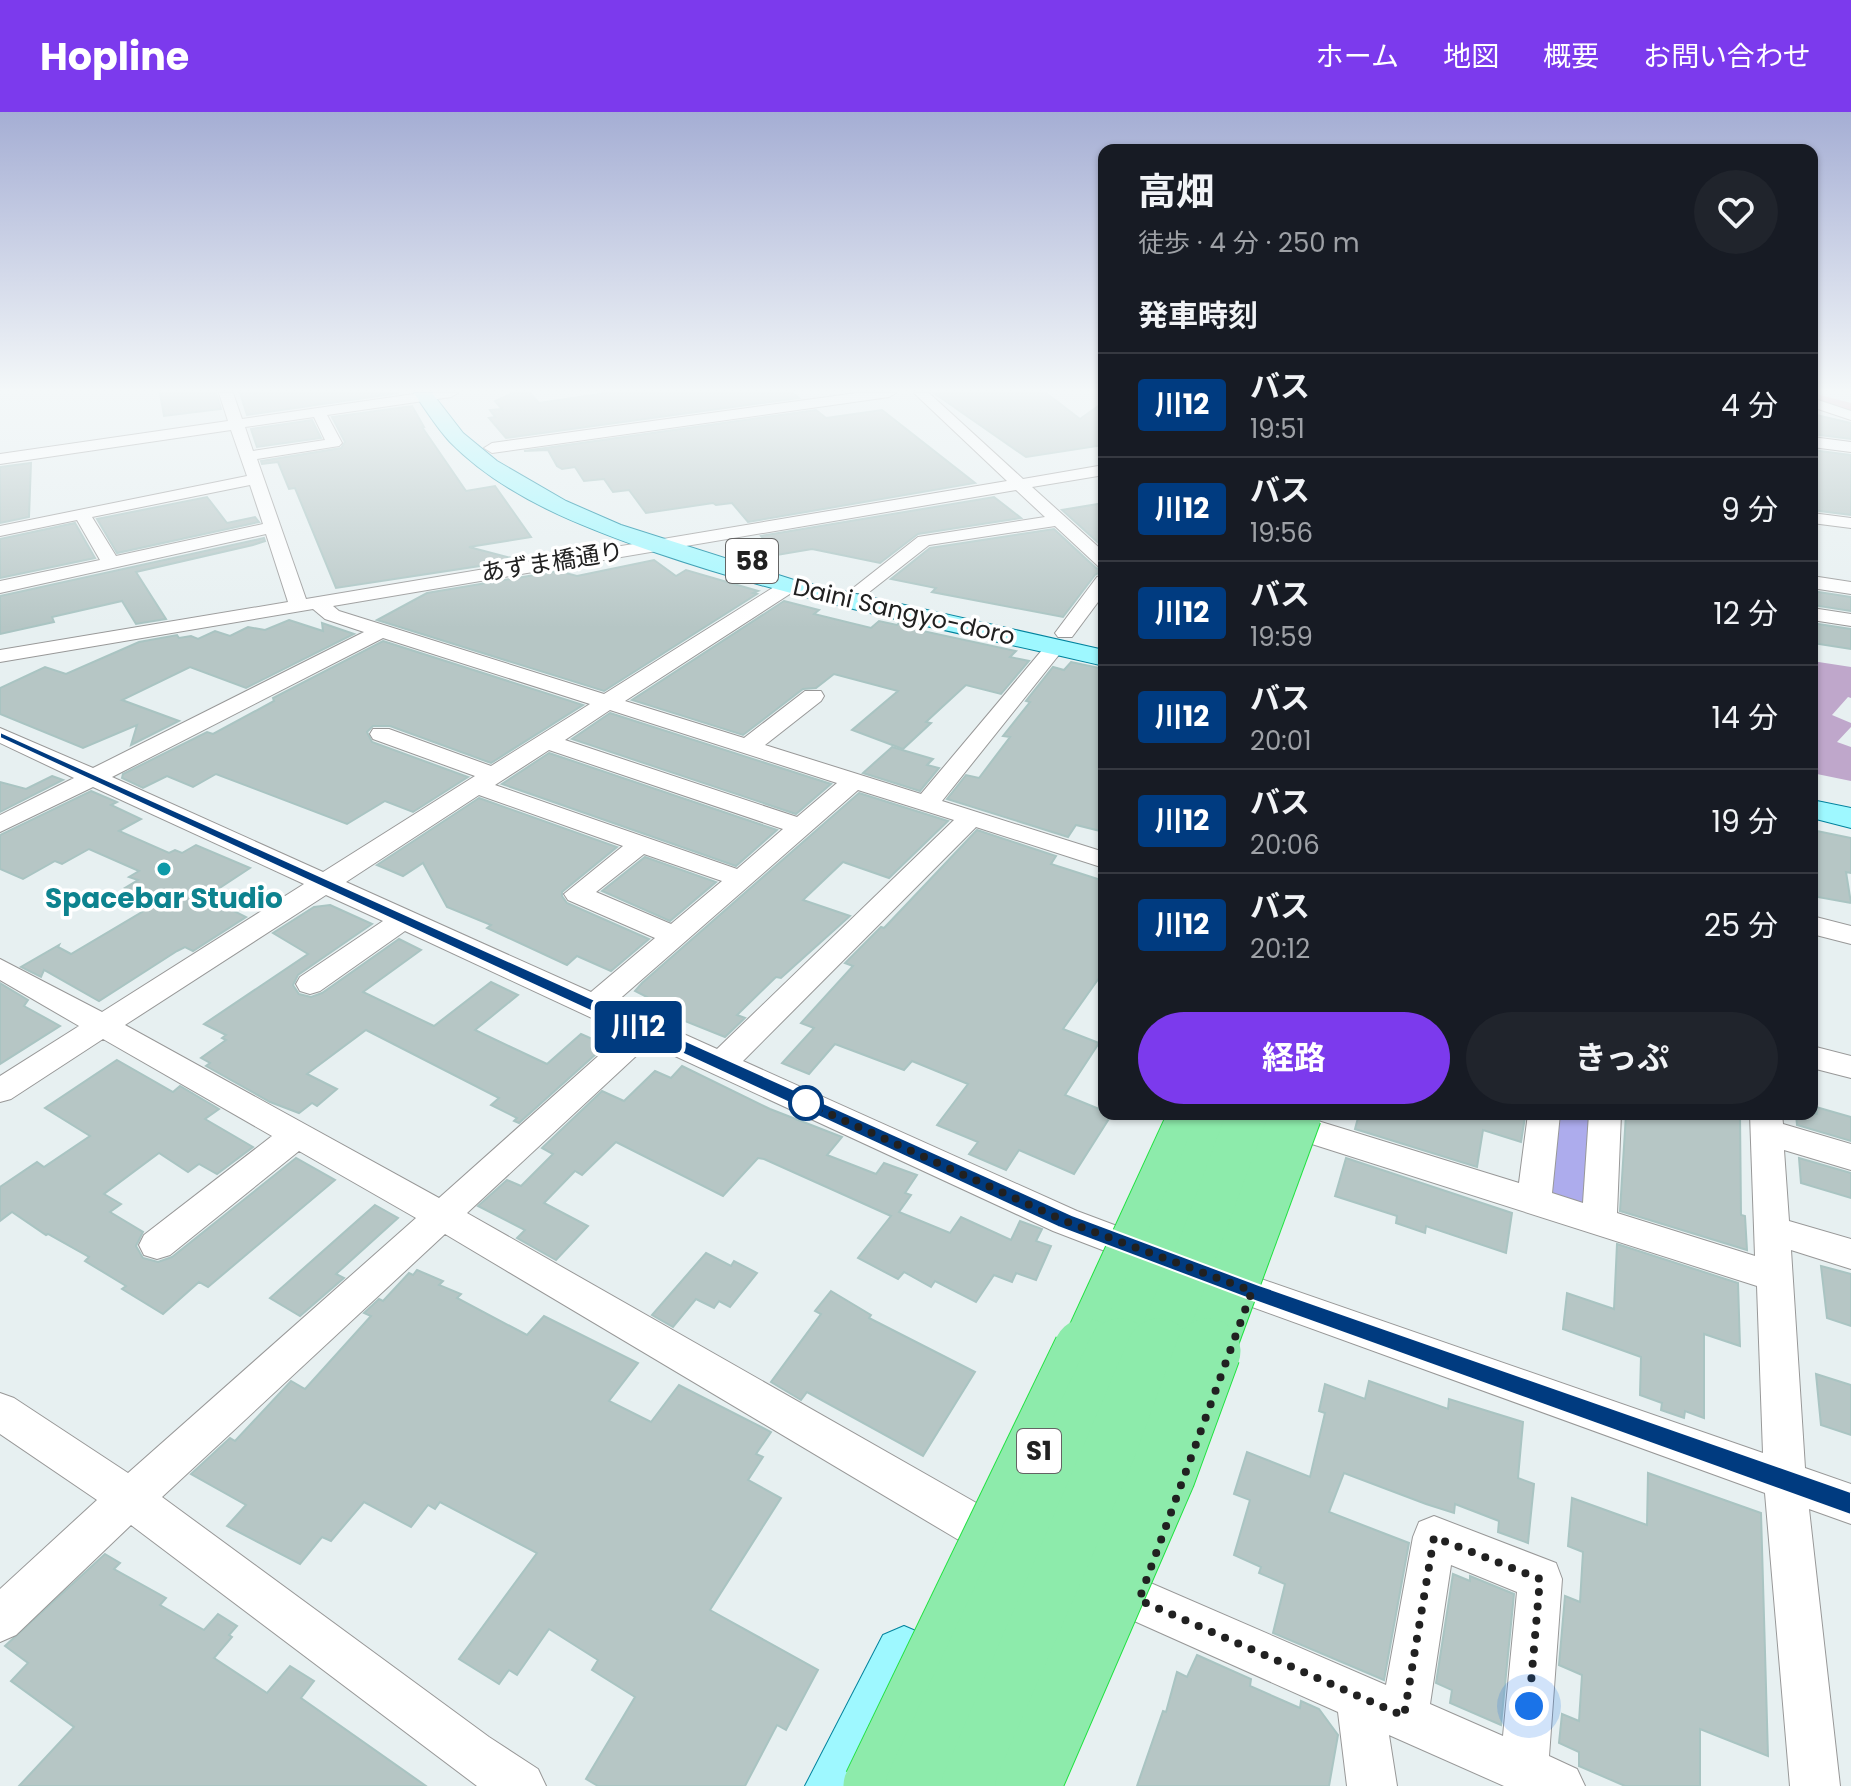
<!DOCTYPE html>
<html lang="ja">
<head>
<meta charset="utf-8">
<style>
	:root { --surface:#171b24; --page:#20242c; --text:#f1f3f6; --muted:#9ea1a6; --line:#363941; --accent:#7c3aed }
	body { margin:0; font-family:Poppins,"Noto Sans JP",sans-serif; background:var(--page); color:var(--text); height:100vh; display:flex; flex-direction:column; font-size:30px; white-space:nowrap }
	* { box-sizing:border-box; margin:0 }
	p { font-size:26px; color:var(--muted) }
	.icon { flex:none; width:44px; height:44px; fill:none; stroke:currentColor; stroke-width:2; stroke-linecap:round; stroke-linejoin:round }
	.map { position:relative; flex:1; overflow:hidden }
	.details { position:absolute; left:1098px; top:32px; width:720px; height:976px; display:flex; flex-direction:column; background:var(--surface); border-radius:16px; box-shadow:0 2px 6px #0004 }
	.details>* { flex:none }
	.badge { padding:0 16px; border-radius:6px; font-size:28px; line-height:52px }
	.you { position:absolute; width:40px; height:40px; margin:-20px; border:6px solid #fff; border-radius:50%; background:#1a73e8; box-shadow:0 0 0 12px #1a73e833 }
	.map>.badge { position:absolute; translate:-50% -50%; box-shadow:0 0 0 4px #fff }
	h2 { padding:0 40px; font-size:30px; line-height:72px }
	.round { display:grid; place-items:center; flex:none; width:84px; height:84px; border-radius:42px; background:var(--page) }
	.head { display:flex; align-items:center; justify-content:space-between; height:136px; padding:0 40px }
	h1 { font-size:38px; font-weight:700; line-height:60px }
	.button { display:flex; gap:16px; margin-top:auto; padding:16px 40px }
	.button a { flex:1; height:92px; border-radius:48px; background:var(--accent); color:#fff; font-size:32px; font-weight:700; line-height:92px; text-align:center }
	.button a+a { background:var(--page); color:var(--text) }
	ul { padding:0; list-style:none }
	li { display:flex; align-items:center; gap:24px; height:104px; padding:0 40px; border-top:2px solid var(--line) }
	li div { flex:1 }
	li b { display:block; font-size:30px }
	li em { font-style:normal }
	li .badge { min-width:88px; font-weight:700; text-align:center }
	header { display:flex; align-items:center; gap:48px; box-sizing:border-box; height:112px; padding:0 40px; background:var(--accent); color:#fff }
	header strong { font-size:38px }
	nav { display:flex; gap:44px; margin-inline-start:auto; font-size:28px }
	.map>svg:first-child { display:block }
	.grass { fill:#adaced }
	.cemetery { fill:#bfa7cb }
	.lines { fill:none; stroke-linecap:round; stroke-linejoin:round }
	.canal { fill:#e0a6b6; fill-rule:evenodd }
	.building { fill:#b6c6c5; stroke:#a9c4c2; stroke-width:2 }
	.minor-casing { stroke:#989898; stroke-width:2 }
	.major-casing { stroke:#00829d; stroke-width:2 }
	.minor { fill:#fff; fill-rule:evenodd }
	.major { fill:#9ef8ff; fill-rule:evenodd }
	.highway-bridge-far1-casing { stroke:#21e241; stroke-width:53; stroke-linecap:butt }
	.highway-bridge-casing { stroke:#21e241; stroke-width:67; stroke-linecap:butt }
	.highway-bridge-far1 { stroke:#8debab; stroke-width:51 }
	.highway-bridge { stroke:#8debab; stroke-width:65 }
	.line { fill:#003b80; stroke:#fff; stroke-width:2 }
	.walk { stroke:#212121; stroke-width:8; stroke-dasharray:0 14.4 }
	.culture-dot { fill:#0f9aa8; stroke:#fff; stroke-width:3 }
	.stop-dot { fill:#fff; stroke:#003b80; stroke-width:4 }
	.labels { text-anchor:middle; stroke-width:7; stroke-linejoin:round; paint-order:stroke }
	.far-street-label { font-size:24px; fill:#212121; stroke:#fff }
	.shield { fill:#fff; stroke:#646464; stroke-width:2 }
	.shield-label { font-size:26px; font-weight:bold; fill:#212121 }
	.culture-label { font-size:28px; font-weight:bold; fill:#0d838f; stroke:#fff }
</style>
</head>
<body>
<header>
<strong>Hopline</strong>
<nav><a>ホーム</a><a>地図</a><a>概要</a><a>お問い合わせ</a></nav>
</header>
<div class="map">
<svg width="1851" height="1674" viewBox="0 0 1851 1674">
	<rect width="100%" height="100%" fill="#e7f0f1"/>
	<path class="grass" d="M1556,1002H1592L1584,1091L1578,1094L1549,1081Z"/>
	<path class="cemetery" d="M1812,549L1851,555V586L1848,585L1832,603L1851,611V615L1837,630L1851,635V669L1812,661Z"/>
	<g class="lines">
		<path class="canal" d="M1812,281L1851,291V301L1812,288Z"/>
	</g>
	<g class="building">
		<path d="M160,281H216L221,297L164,304Z"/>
		<path d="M240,281H399L247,303Z"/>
		<path d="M513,281H530L539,291L606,281H793L799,286L506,326L489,306L495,305L490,298L502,297L495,289Z"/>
		<path d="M934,281H1046L1080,307L1104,290V333L1026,345Z"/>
		<path d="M412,294L424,315H422L466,379L495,374L531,425L469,435L519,448L336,476L295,376L289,377L278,350L262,352L261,349L341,336L345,330L332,305Z"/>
		<path d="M816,298L826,306L882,298L975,371L748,410L732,391L716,393L713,391L646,401L629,378L613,380L604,367L584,369L575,355L562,357L557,354L548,338L524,339Z"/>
		<path d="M1812,302L1851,311V327L1812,322Z"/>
		<path d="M312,308L321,326L257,335L251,317Z"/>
		<path d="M1812,338L1851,343V403L1812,398Z"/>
		<path d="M31,351L29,405L0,411V355Z"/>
		<path d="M207,385L227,411L255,405L259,410L117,441L97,407Z"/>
		<path d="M994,385L1021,406L918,422L880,451L812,437L777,443L761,424Z"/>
		<path d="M1104,391V436L1062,398Z"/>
		<path d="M75,411L95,446L0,466V427Z"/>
		<path d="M1054,417L1096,456L1104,458L1095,463L1063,505L932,480L936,476L891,467L930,436Z"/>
		<path d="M264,426L265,429L253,433L136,460L166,507L136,512L122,489L52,505L54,510L0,522V484Z"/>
		<path d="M654,448L676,464L686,458L758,479L753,481L757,482L604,579L377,508L427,481L558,459L577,464Z"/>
		<path d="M1812,479L1851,485V499L1812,493Z"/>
		<path d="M784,489L819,498L814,502L871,516L879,509L897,513L899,511L919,515L918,518L1016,539L1010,545L1029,549L1001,582L966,573L926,610L931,611L903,637L852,618L898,579L834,562L816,576L803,577L743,623L632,588Z"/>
		<path d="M289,508L323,519L322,511L354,522L246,576L190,555L122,588L179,609L131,633L137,613L83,636L0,602V576L45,555L66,562L139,530L177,523L179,526L191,524L198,527L215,519L230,524L248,515L265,518Z"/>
		<path d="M1812,511L1851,517V537L1812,531Z"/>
		<path d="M383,529L583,593L491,651L390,614H373L367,620L372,630L468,665L413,700L385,689L347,712L216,662L193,675L167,664L143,676L122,666L123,662L207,620L213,622L274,589L273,586Z"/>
		<path d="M1071,550L1104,557V720L1076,713L1068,725L947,687L966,663L979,666L1010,625L1003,624L1030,590L1026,589L1053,555L1064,558Z"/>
		<path d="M610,601L831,672L796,702L572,627Z"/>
		<path d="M892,635L933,647L927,653L939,656L920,679L863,661Z"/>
		<path d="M549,641L777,718L736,754L502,672Z"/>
		<path d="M52,664L63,668L0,700V670L26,677Z"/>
		<path d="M91,679L117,690L111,693L141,707L119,719L169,741L175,738L182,741L196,733L250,756L206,785L246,805L193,839L185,835L177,839L99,889L44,858L41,865L21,855L59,833L58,835L71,842L157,791L125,776L138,768L129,765L139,759L89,737L62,752L55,749L23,767L0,757V723Z"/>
		<path d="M859,681L948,709L889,766L843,750L803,788L850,804L781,866L776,865L737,903L745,906L725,925L640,891L647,885L635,879L642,871Z"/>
		<path d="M479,686L617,735L562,780V784L567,791L649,827L611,859L577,844L567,853L487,816L491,813L447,795L423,751L403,764L377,753Z"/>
		<path d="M977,718L1056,744L1051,752L1104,769V859L1063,917L1099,931L1065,983L1104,999V1002H1112L1074,1062L1019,1038L1006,1058L969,1042L978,1030L937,1013L968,972L912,949L904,958L835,932L809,962L782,951L814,916L801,911L853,854L845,851L881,815L884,816Z"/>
		<path d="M1812,718L1851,726V761L1846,760L1851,791L1812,784Z"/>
		<path d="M645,745L716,770L670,809L602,779Z"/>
		<path d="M330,793L372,812L298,863L293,873L299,882L311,885L322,881L399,827L421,838L363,880L434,914L491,870L518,883L475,918L547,952L581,922L606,933L519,1011L514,1009L517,1006L491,993L499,986L366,918L307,962L337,977L317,994L312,991L299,1001L270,990L206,954L210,951L201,946L226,928L222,926L226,923L204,912L308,842L273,821L314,795Z"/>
		<path d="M0,871L28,888L24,894L60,914L0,952Z"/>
		<path d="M117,948L173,980L180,974L219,997L205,1007L253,1035L217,1062L199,1052L188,1060L159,1041L104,1082L121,1092L110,1100L143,1120L136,1134L143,1146L158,1150L172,1145L296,1046L335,1068L208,1175L199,1170L163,1202L122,1177L126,1174L85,1149L89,1145L48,1122L46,1123L12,1100L0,1109V1075L37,1050L44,1055L90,1024L45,996Z"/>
		<path d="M682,954L770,997L842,1025L827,1043L876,1062L884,1051L917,1063L905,1081L911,1083L899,1100L950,1121L961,1105L1011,1128L1020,1109L1042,1117L1036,1129L1051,1134L1036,1168L1016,1161L1012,1170L994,1163L976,1190L935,1169L931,1175L904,1160L898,1167L858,1146L891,1104L764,1047L758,1046L723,1084L616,1030L582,1063L575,1059L544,1091L588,1114L556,1148L517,1126L525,1118L478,1094L507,1068L521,1074L553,1042L542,1036L602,979L624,989L655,959L671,966Z"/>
		<path d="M1816,995L1851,1005V1029L1797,1013L1796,1002H1817Z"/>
		<path d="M1359,1002H1513L1525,1005L1521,1030L1483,1018L1477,1055L1355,1017Z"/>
		<path d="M1626,1002H1740L1741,1103L1745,1104L1747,1138L1620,1099Z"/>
		<path d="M1346,1046L1512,1101L1506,1141L1426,1114L1425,1121L1396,1111L1397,1104L1335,1084Z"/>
		<path d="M1799,1046L1851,1061V1086L1801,1071Z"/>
		<path d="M375,1093L398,1106L336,1162L344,1166L300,1204L270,1186Z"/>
		<path d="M1617,1132L1738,1171L1740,1234L1704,1222V1306L1685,1299L1684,1306L1661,1298L1662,1291L1640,1283L1641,1245L1563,1217L1567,1181L1614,1197Z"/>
		<path d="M706,1141L731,1154L734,1149L757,1161L730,1195L719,1189L714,1196L696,1187L673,1215L652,1203Z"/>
		<path d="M1821,1154L1851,1162V1214L1827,1206Z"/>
		<path d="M417,1158L443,1169L439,1173L461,1182L457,1186L527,1223L544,1204L638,1251L609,1289L651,1310L679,1273L771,1320L756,1342L763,1345L748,1368L781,1386L710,1498L818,1558L786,1618L777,1613L745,1674H598L586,1667L635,1585L592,1558L598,1548L549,1517L517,1563L509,1558L499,1572L459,1547L537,1441L440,1390L435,1397L428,1393L411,1415L364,1390L331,1429L322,1425L300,1452L227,1414L246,1393L191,1362L230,1326L235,1329L291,1269L305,1277L371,1204L364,1201L379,1187L383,1189L409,1161L413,1163Z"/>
		<path d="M831,1179L871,1203L869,1206L975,1260L923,1344L807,1280L801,1288L771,1270L821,1202L815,1199Z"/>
		<path d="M1816,1262L1851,1273V1323L1821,1313Z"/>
		<path d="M1369,1269L1448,1297L1449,1287L1523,1310L1518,1366L1534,1372L1528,1431L1498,1420L1499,1409L1455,1392L1454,1401L1426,1392L1344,1361L1329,1400L1409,1431L1384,1568L1273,1521L1285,1472L1259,1461L1261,1455L1234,1443L1250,1388L1234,1382L1247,1340L1310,1365L1325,1301L1319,1299L1325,1272L1365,1287Z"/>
		<path d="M1648,1361L1761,1401L1768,1644L1700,1617V1674H1625L1579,1654V1640L1559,1631L1562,1602L1579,1609L1582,1563L1559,1553L1565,1484L1580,1490L1583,1440L1568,1434L1572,1386L1647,1413Z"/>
		<path d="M105,1442L120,1451L114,1457L166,1486L160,1493L204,1518L218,1502L237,1514L229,1523L232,1525L214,1546L267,1581L290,1554L314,1569L301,1586L426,1674H19L74,1615L11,1569L28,1551L5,1534Z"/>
		<path d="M1453,1462L1470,1469V1464L1514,1482L1501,1613L1450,1591L1452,1578L1436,1571Z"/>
		<path d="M1197,1543L1251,1567L1250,1574L1300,1596L1301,1589L1319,1597L1338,1623L1329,1674H1137L1163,1599L1166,1600L1177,1560L1187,1565Z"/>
	</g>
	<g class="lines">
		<defs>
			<g id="minor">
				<path d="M219,281H233L242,307L421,281H458L451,285L327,303L342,331L339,334L257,347L306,487L1007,369L914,281H929L1023,367L1104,353V363L1032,375L1104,440V455L1098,454L1055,414L929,433L868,481H854L852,477L918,425L1045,405L1016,378L333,494L339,499L604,582L782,470H796L798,474L796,478L625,589L744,626L805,579H821L824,584L821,589L765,633L921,682L1048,531H1062L1065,535L1062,539L942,689L1104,740V756L976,715L743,949L1077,1099L1157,1129L1162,1139L1157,1149L1144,1154L1053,1119L649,932L467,1101L987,1397L993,1412L987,1427L972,1433L957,1427L445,1122L162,1385L489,1625L538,1657L546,1674H477L131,1413L16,1523L0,1530V1477L97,1388L0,1322V1281L14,1286L128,1361L416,1106L299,1039L170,1143L157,1147L144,1143L139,1133L144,1123L272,1024L103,927L11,987L0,990V964L79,914L0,868V847L102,900L304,772L93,675L0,720V703L74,666L0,631V616L93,656L364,520L325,507L313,497L0,550V538L288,490L266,422L0,481V469L100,448L77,408L0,424V414L247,364L231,318L0,352V342L228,309ZM314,305L325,328L253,339L245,315ZM250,373L263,412L116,444L92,405ZM383,526L590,592L491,654L389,617H373L370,622L373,627L475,664L323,760L112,665ZM610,598L837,671L797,705L565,628ZM549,638L783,717L737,757L495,673ZM858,678L954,708L717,937L615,891ZM479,683L623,734L564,782L568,788L655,826L591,880L346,770ZM644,742L722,769L671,812L596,780ZM326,783L383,809L300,865L296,872L300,879L310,882L320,879L405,819L624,921L439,1086L125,913Z"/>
				<path d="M857,281H896L889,285L492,341L484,336L492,331Z"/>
				<path d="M1812,286L1851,299V308L1812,295Z"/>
				<path d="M1812,325L1851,330V340L1812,335Z"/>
				<path d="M1812,401L1851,406V416L1812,411Z"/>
				<path d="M1104,463V482L1072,525H1058L1055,521L1097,465Z"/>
				<path d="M1812,464L1851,470V482L1812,476Z"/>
				<path d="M1812,496L1851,502V514L1812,508Z"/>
				<path d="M1812,804L1851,814V832L1812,822Z"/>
				<path d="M1812,934L1851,944V966L1812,956Z"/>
				<path d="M1528,1002H1560L1552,1081L1583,1091L1589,1002H1621L1617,1101L1755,1144L1750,1002H1782L1783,1012L1851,1032V1058L1784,1038L1789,1109L1851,1127V1157L1791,1138L1805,1356L1851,1372V1412L1809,1397L1840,1674H1790L1765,1381L1208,1179L1203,1168L1208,1157L1221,1153L1763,1341L1757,1174L1293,1026L1289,1017L1293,1008L1305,1005L1519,1071Z"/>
				<path d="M1434,1404L1556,1451L1562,1467L1549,1644L1577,1657L1585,1674H1504L1389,1623L1397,1674H1347L1338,1600L1123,1504L1117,1488L1123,1472L1139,1466L1386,1573L1413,1425L1419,1410ZM1451,1453L1517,1480L1503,1624L1430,1592Z"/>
			</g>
			<g id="major">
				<path d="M414,281H432L463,321L497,349L566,389L621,413L794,468L1104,538V554C954,519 803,491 657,441C585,416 505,386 450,330C437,316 425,297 414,281Z"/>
				<path d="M1812,688L1851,696V716L1812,706Z"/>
				<path d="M904,1514L925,1523L934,1544L871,1674H805L883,1523Z"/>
			</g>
		</defs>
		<use href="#minor" class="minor-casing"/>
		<use href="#major" class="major-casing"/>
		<use href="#minor" class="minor"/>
		<use href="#major" class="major"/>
		<defs>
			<g id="highway-bridge-far1">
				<path d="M1085,1241L1195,1002"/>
				<path d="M1119,1241L1199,1069L1222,1009"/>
				<path d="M1158,1241L1208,1124L1253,1002"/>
				<path d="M1208,1241L1296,1002"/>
			</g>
			<g id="highway-bridge">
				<path d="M876,1674L1086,1239"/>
				<path d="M918,1674L1120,1239"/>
				<path d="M974,1674L1159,1239"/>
				<path d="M1028,1674L1163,1362L1208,1239"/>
			</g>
		</defs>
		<use href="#highway-bridge-far1" class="highway-bridge-far1-casing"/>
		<use href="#highway-bridge" class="highway-bridge-casing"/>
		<use href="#highway-bridge-far1" class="highway-bridge-far1"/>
		<use href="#highway-bridge" class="highway-bridge"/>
	</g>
	<linearGradient id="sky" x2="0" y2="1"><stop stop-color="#a5aed4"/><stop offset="0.54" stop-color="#f4f8f9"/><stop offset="1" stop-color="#f4f8f9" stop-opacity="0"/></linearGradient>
	<rect width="1851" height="516" fill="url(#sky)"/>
	<path class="line" d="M0,620L1072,1103L1259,1173L1851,1380V1403L1244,1185L1058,1115L0,626Z"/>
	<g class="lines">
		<path class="walk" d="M806,991L1065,1109L1252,1179L1139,1488L1404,1604L1434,1425L1540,1467L1529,1594"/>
	</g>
	<circle class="culture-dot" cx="164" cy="757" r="8"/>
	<circle class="stop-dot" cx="806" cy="991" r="16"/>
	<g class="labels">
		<g class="far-street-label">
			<text transform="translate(552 450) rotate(-9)" y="8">あずま橋通り</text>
			<text transform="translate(904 500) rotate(13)" y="8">Daini Sangyo-doro</text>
		</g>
		<g class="shield">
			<rect x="726" y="427" width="52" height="44" rx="6"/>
			<rect x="1017" y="1317" width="44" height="44" rx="6"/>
		</g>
		<g class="shield-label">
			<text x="752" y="458">58</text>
			<text x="1039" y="1348">S1</text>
		</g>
		<g class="culture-label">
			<text x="164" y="796">Spacebar Studio</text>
		</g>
	</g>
</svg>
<div class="you" style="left:1529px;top:1594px"></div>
<b class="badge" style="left:638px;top:915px;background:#003b80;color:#fff">川12</b>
<section class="details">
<div class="head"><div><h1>高畑</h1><p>徒歩 · 4 分 · 250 m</p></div><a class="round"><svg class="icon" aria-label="heart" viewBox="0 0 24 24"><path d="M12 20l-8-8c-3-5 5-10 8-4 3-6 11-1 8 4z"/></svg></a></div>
<h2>発車時刻</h2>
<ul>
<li><span class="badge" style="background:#003b80;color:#fff">川12</span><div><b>バス</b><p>19:51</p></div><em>4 分</em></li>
<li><span class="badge" style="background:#003b80;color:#fff">川12</span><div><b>バス</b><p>19:56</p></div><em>9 分</em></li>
<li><span class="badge" style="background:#003b80;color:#fff">川12</span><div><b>バス</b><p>19:59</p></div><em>12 分</em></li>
<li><span class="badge" style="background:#003b80;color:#fff">川12</span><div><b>バス</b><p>20:01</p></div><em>14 分</em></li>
<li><span class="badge" style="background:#003b80;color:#fff">川12</span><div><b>バス</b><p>20:06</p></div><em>19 分</em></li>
<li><span class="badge" style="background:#003b80;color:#fff">川12</span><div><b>バス</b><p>20:12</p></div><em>25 分</em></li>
</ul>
<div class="button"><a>経路</a><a>きっぷ</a></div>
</section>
</div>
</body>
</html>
